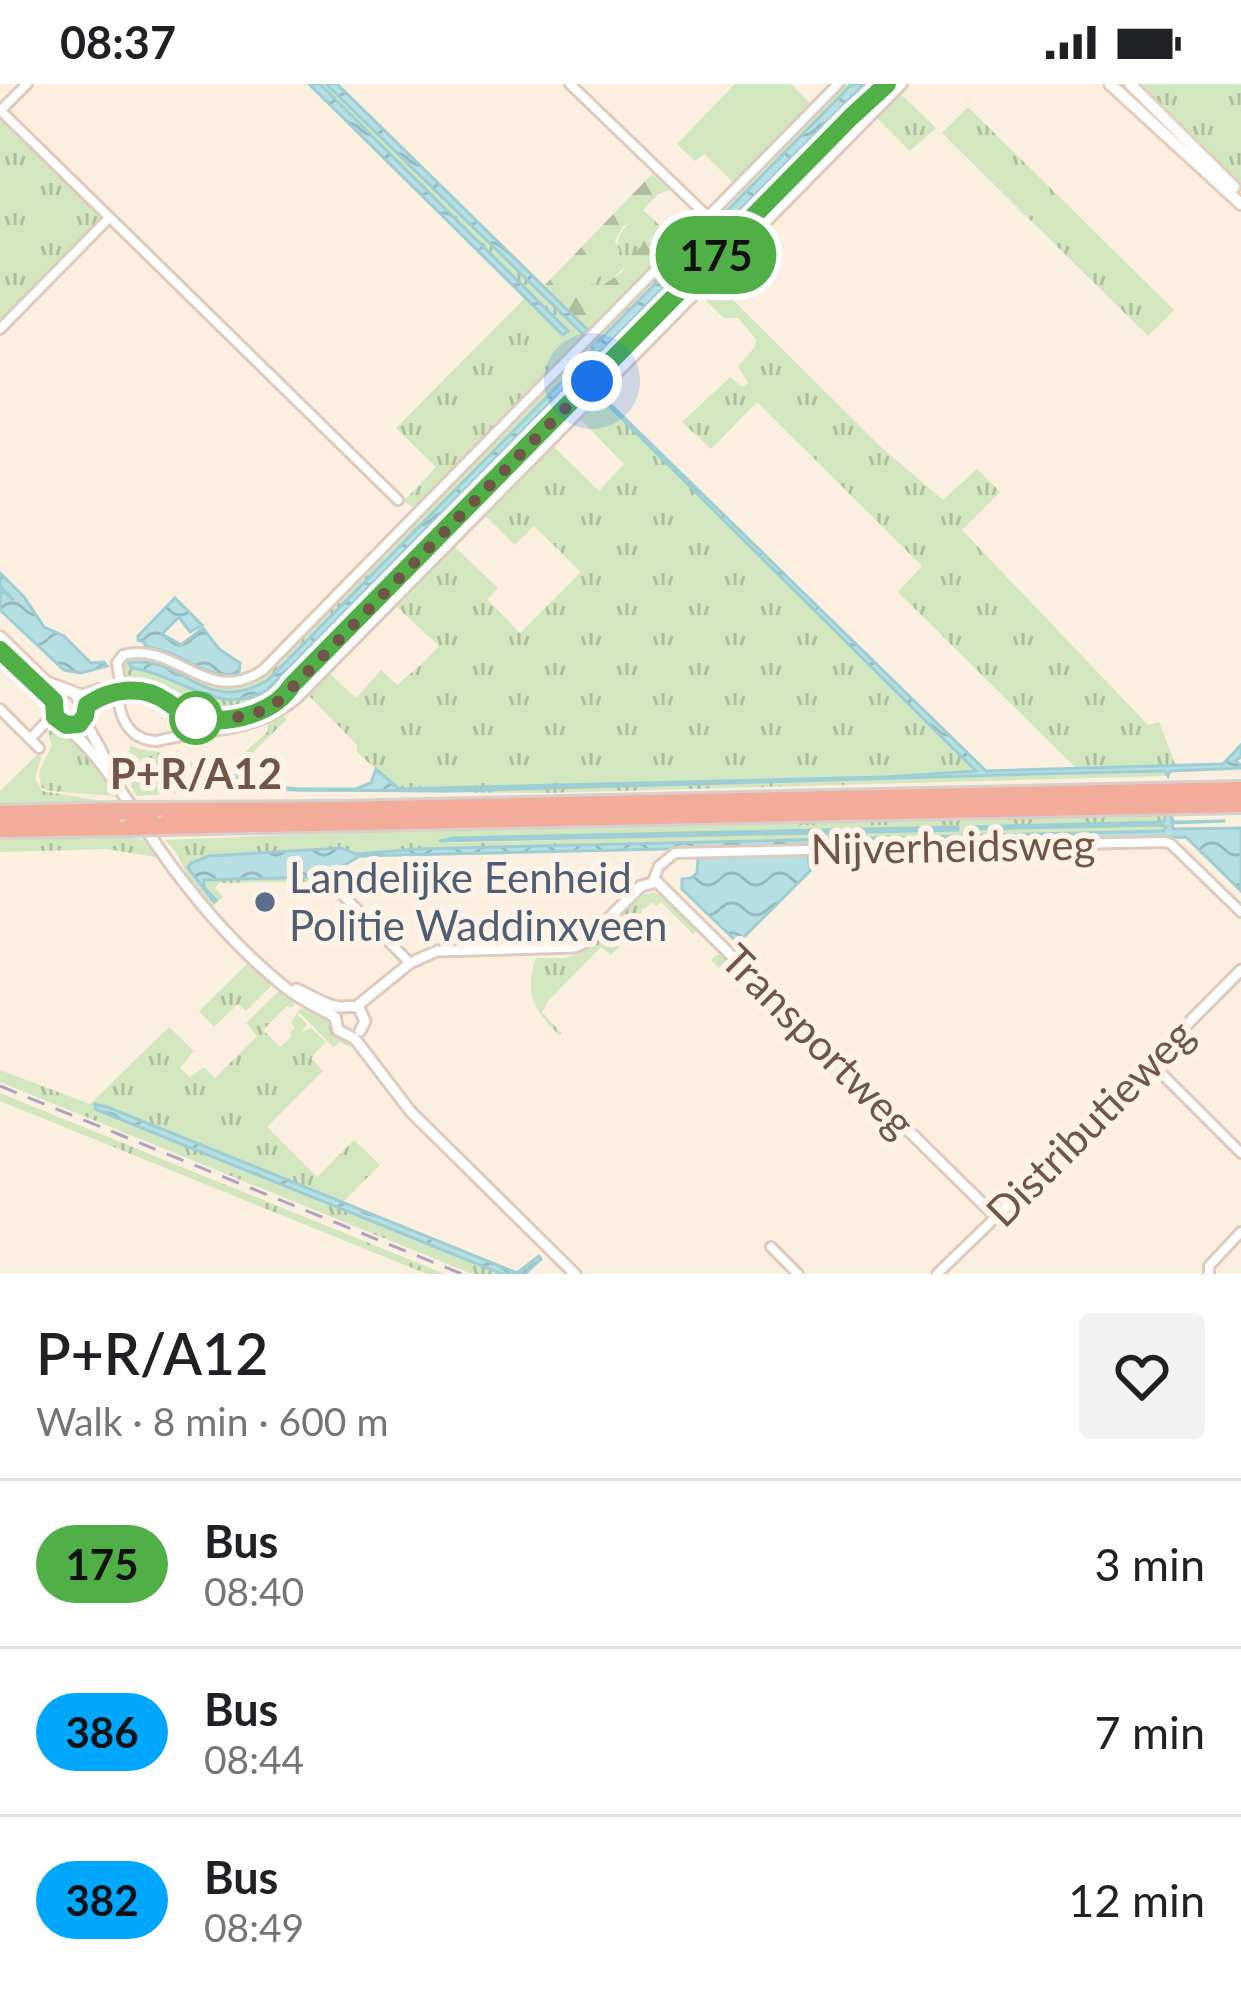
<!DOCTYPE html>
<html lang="en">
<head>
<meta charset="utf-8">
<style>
	:root { --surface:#fff; --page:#f2f2f2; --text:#202124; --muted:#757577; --line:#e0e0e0 }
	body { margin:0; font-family:Lato,sans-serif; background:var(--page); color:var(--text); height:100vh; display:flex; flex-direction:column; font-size:45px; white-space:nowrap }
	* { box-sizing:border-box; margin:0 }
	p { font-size:39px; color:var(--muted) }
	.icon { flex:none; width:66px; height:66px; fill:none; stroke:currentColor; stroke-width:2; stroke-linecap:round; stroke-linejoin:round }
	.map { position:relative; height:1190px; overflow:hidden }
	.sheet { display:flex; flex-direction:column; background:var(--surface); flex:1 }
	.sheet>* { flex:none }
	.badge { padding:0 24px; border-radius:39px; font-size:42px; line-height:78px }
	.you { position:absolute; width:60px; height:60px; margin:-30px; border:9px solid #fff; border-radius:50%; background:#1a73e8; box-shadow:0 0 0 18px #1a73e833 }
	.map>.badge { position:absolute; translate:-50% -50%; box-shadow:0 0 0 6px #fff }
	.round { display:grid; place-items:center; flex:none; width:126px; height:126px; border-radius:12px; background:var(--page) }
	.overview { display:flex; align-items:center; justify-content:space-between; height:204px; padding:0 36px }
	h1 { font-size:57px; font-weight:600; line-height:90px }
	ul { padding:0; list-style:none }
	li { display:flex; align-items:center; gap:36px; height:168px; padding:0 36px; border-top:3px solid var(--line) }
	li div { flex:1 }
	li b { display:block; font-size:45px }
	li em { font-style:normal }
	li .badge { min-width:132px; font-weight:700; text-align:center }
	.status { display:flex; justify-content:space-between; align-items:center; height:84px; padding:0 60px; background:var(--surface); direction:ltr }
	.status svg { height:33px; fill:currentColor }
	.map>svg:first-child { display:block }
	.grass { fill:url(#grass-tufts); fill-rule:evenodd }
	.forest { fill:url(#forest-firs) }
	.garden { fill:#d2e7c0 }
	.water { fill:url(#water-waves); stroke:#9dced4; stroke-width:3 }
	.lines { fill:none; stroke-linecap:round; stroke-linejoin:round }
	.minor-casing { stroke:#decbbd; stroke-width:14 }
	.tertiary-casing { stroke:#decbbd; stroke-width:15 }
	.secondary-casing { stroke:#e5cdbd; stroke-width:16 }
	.motorway-casing { stroke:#d7cfcc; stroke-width:22 }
	.minor { stroke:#fff; stroke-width:8 }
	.tertiary { stroke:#fff; stroke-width:9 }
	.secondary { stroke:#fff; stroke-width:10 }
	.motorway { stroke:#f2ac99; stroke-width:16 }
	.rail { stroke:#b1a1c2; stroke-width:3; stroke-dasharray:18 12; stroke-linecap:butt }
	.motorway-bridge-casing { stroke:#d7cfcc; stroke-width:22; stroke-linecap:butt }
	.motorway-bridge { stroke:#f2ac99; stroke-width:16 }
	.line-casing { stroke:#fff; stroke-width:27 }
	.line { stroke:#50af46; stroke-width:18 }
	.walk { stroke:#705549; stroke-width:12; stroke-dasharray:0 21.6 }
	.stop-dot { fill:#fff; stroke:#50af46; stroke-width:6 }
	.service-dot { fill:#5c6f8a; stroke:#fef3e6; stroke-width:4.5 }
	.labels { text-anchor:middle; stroke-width:12; stroke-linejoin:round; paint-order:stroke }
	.stop-label { font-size:42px; font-weight:bold; fill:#705549; stroke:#fef3e6 }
	.street-label { font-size:42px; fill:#705549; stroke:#fef3e6 }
	.service-label { font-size:42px; fill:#4e5e75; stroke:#fef3e6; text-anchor:start }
</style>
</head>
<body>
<div class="status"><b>08:37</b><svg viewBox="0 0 49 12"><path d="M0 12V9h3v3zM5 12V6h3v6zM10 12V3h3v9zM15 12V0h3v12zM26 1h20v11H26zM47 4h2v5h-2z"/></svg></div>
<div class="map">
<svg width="1241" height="1190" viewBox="0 0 1241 1190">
	<defs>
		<pattern id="grass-tufts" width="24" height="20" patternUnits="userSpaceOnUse" patternTransform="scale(3)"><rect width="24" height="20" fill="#d2e7c0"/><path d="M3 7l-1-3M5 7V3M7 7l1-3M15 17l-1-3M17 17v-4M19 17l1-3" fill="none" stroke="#afbe9e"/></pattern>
		<pattern id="forest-firs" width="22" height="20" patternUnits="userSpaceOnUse" patternTransform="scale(3)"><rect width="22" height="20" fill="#d2e7c0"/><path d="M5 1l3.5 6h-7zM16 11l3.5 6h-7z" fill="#afbe9e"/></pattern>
		<pattern id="water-waves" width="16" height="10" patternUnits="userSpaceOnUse" patternTransform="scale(3)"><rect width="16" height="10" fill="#b6dfe3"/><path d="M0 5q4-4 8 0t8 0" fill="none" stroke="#98b8ba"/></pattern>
	</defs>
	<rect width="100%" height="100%" fill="#fbefe0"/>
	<g class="grass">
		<path d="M320,0H326L585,253L420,423L415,425L404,417L436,383L396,344L525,214L563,251L568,247Z"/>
		<path d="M842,0H852L600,256L593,254Z"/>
		<path d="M864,0H872L851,28L343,545C310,577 266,640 213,623C202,620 191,613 181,610C164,603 146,594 129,597L122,592L124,589V577C158,561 195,599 229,603C243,605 255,596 266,589L590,257L593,266L268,596L247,606L221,608L134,577L129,580L132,584C184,591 203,628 261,610L582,288Z"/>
		<path d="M893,0H899L305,602C274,629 261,633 221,643V637L261,629Z"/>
		<path d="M1132,0H1241V107Z"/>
		<path d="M901,10L936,44L910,67L877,34Z"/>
		<path d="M968,23L1174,226L1148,252L942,49Z"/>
		<path d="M1,33L102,132L0,236V34Z"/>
		<path d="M682,128L696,142L669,169L664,157L650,155C630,174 618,195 593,208L586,205L616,177C617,155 618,146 637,134L644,141L651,133L661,143L671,140Z"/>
		<path d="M711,200L720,203L881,363L943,416L977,385L1000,408L962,446L1148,641L1159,638L1176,682L1076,684L898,508L922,482L757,318L711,365L682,338L730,293L742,303L748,299L738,282L755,263L756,255L738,234H724L700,211Z"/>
		<path d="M599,312L978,687L886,693L402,707L1166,687V692L544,709L224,707C222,683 251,664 268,647V637L281,630L287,635L234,687L240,702L297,706L399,707L357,668V661L306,609L328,588L356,614L381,586L397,601L423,579L439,562L397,523L455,463L498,504L487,515L520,549L581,488L534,442L515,461L484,430L552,361L599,407L624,380L579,334Z"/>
		<path d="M57,646L75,654L117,712L49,707L41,703L39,688L52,661L47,647Z"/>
		<path d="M131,662C161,674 202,659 201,708L136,712L123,680Z"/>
		<path d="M40,668L41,675L35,694L42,707L114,719L0,724V707Z"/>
		<path d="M1166,728L1164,738L973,745L1162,741L1166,743L1164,747L419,765L356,770L341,764L209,772L188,784L202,804L204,796C246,790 289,798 331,789L340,799L338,802H314L311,798L219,799L215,804L223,813L213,822L191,797L175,767L165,756L451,744ZM957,743V746L447,759L441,755Z"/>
		<path d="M118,752L145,756L156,773L106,765L0,768V756Z"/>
		<path d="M654,808L664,813L697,846L693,850L661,818L657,822L652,818L645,825L643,823L642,828L616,855L621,861L611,871L601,863L548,917L542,928L561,949L559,951C533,925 524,910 536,874H565L582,868L642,811Z"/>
		<path d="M717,871H722L869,1015L863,1022L711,876Z"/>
		<path d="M250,877L274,899L246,927L238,920L214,943L199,927Z"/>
		<path d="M281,905L297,915L292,924L287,922L263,946L280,963L292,952L290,949L295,943L291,939L299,926L308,921L326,931L333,943L351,955L353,960L349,963L340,958L333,963L299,928L298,931L307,940L302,948L311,944L326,958L311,974L323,987L267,1043L317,1093L354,1056L380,1081L343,1118L110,1024L98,1020L94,1024L502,1190H472L0,998V986L90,1020L169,943L194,967L180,984L190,993L204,983L215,994L257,952L246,939Z"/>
		<path d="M0,1009L445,1190H427L0,1017Z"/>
	</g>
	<path class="forest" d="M652,90L671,106L658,110L643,126L651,133L644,141L637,135L622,143L615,158L620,167L616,177L586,205L593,208L622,188L631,171L641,163L644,156L667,159L669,169L589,250L543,203Z"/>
	<path class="garden" d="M735,0H791L814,23L736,101L704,70L695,77L677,60Z"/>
	<g class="water">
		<path d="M309,0H320L568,247L563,251Z"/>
		<path d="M326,0H337L599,257L852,0H864L267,606C219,635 179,590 132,584L129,579C182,569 204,634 268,596L593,266L590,257Z"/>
		<path d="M602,312L986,687L1223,680L1241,661V673L1235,677L1241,681V684L1170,687L1168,692L1165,687L1072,689L449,707L297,706L238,701L233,687L238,682L258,701L298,705H355L371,699L376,685L399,705L886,693L976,687L602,315Z"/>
		<path d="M0,489L24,513L44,543L64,552L91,579L104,578L107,582L81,589L64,586L0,526V505L14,516L0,502Z"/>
		<path d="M175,514L202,541L190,548L179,533L162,550L181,561L203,544L219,565L240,579L239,590C213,595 197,581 174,571C165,567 155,565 145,562V558L138,556V552Z"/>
		<path d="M1166,728H1170L1173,738L1225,737L1172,739L1173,745L1241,744V807L1186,753L360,772L331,789L314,793L204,796V803L216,816L214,818L188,784L191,779L209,772L341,764L356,770L419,765L1163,747L1166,743L1162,741L972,745V743L1164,738Z"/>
		<path d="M958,743V746L439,757L454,754Z"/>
		<path d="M808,771L810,787L738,859L682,805V795L691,794L697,789L698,774Z"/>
		<path d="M95,1020L110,1024L517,1189L539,1172L541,1175L525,1190H502L95,1025Z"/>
	</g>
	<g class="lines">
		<defs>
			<g id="minor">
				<path d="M570,0L708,133"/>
				<path d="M1,26L27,0"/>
				<path d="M1,27L398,416"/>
				<path d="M0,245L109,134"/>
				<path d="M119,600C116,628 126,656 157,657C211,643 250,651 296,615L902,0"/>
				<path d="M121,603L117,579L123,571C177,557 207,624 263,586L838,0"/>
				<path d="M0,625L39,664"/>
				<path d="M30,655L50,634"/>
				<path d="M653,797L659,782L675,769L1165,758L1171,760L1241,828"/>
				<path d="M331,799L410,879"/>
				<path d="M1151,979L1241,1069"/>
				<path d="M771,1163L798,1190"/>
				<path d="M937,1190L996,1133"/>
				<path d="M1209,1190V1182L1241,1148"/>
			</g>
			<g id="tertiary">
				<path d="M59,612L49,625L52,638C57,642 64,644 69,647C87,657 121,706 133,725"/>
				<path d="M84,634C90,651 106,668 107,686"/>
				<path d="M145,744C184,803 231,860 286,904C301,916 319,924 335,933"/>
				<path d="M296,905C309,910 327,923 341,923C347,923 353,921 359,924L365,937L360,947"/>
				<path d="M357,922L410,879L437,867L575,863L585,858L641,802L657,798L996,1133L1241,886"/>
				<path d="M335,933L338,946L355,955L411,1028L575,1190"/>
			</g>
			<g id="secondary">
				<path d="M1110,0L1241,120"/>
				<path d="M1130,0L1234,103"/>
				<path d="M861,19L875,0"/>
				<path d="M0,553L49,601"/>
				<path d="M0,566L53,616L58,637L67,642L79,640L87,626L83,612L48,599"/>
				<path d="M77,613L99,606"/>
				<path d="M87,621C157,572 201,674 280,616L852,32L888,0"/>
			</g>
			<g id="motorway">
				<path d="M152,727L339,726L1241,706"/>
				<path d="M0,730L120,727"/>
				<path d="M162,742L1241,720"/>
				<path d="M0,745L130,743"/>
			</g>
		</defs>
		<use href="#minor" class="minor-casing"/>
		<use href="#tertiary" class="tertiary-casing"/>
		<use href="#secondary" class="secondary-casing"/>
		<use href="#motorway" class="motorway-casing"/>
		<use href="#minor" class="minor"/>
		<use href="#tertiary" class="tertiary"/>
		<use href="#secondary" class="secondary"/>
		<use href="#motorway" class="motorway"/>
		<path class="rail" d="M0,1002L462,1190"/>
		<defs>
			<g id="motorway-bridge">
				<path d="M120,727H152"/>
				<path d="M130,743L162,742"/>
			</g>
		</defs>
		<use href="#motorway-bridge" class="motorway-bridge-casing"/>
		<use href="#motorway-bridge" class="motorway-bridge"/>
	</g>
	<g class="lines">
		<defs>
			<path id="line" d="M0,566L54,617L55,633L66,641L79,640L85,632L87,621C110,605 142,600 166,617C177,624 187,633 200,635C231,640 275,629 292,601L852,32L887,0"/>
		</defs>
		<use href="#line" class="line-casing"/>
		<use href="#line" class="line"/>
		<path class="walk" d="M196,634L201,631C229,637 256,634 280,616L592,297"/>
	</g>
	<circle class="stop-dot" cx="196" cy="634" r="24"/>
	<circle class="service-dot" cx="265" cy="818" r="12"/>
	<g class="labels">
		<g class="stop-label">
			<text x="196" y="705">P+R/A12</text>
		</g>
		<g class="street-label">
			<text transform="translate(953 763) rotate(-1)" y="15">Nijverheidsweg</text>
			<text transform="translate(818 957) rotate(45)" y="15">Transportweg</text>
			<text transform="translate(1090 1039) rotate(-45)" y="15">Distributieweg</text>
		</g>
		<g class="service-label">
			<text x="289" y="809">Landelijke Eenheid<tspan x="289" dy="48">Politie Waddinxveen</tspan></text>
		</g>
	</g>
</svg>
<div class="you" style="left:592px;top:297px"></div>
<b class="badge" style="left:716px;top:171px;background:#50af46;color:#111">175</b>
</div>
<section class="sheet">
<div class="overview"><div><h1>P+R/A12</h1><p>Walk · 8 min · 600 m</p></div><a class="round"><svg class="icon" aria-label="heart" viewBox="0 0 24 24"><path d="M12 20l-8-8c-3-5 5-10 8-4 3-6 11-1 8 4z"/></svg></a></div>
<ul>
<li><span class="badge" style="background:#50af46;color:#111">175</span><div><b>Bus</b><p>08:40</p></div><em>3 min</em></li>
<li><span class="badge" style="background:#00a7ff;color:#111">386</span><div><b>Bus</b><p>08:44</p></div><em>7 min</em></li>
<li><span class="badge" style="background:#00a7ff;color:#111">382</span><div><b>Bus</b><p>08:49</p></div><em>12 min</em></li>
</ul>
</section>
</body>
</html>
